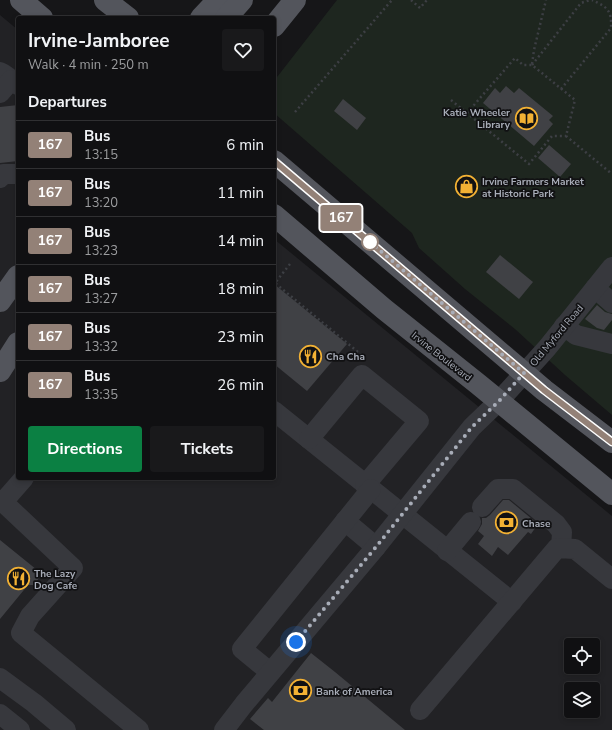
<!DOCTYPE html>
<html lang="en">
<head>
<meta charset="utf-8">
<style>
	:root { --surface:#101012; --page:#19191b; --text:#f1f3f6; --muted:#9c9d9f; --line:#303032; --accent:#0b8043 }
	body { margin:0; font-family:"Nunito Sans",sans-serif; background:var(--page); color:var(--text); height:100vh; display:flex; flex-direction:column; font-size:15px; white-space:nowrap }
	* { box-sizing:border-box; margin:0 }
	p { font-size:13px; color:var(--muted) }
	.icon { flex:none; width:22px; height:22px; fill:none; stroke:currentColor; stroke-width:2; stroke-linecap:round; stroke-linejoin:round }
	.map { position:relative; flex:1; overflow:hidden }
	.details { position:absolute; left:16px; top:16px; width:260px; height:464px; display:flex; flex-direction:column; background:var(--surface); border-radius:4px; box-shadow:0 2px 6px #0003,0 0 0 1px var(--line) }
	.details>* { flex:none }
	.badge { padding:0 8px; border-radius:3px; font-size:14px; line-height:26px }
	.controls { position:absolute; left:564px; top:638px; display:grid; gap:8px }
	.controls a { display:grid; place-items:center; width:36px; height:36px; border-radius:4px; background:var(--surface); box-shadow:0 2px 6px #0003,0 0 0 1px var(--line); font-size:20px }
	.you { position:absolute; width:20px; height:20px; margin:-10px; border:3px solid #fff; border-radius:50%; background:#1a73e8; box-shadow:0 0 0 6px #1a73e833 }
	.map>.badge { position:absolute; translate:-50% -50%; box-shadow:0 0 0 2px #fff }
	h2 { padding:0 12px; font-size:15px; line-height:36px }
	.round { display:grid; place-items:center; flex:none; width:42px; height:42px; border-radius:4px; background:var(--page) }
	.summary { display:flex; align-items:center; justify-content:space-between; height:68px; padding:0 12px }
	h1 { font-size:19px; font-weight:700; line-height:30px }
	.cta { display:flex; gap:8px; margin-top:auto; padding:8px 12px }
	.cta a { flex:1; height:46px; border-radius:4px; background:var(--accent); color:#fff; font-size:16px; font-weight:700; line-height:46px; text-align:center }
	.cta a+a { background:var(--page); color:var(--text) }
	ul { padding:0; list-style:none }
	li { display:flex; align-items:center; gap:12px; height:48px; padding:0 12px; border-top:1px solid var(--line) }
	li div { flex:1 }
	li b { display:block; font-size:15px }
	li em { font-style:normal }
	li .badge { min-width:44px; font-weight:700; text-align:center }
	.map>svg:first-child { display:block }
	.built { fill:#222225; fill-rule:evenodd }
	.green { fill:#1e261f }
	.building { fill:#404145 }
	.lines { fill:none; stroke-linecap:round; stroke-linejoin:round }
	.path { stroke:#3d3f44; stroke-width:2.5; stroke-dasharray:2 3; stroke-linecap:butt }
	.minor { stroke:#37383d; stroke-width:20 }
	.major { stroke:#53555c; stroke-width:22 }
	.line-casing { stroke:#fff; stroke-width:9 }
	.line { stroke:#938177; stroke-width:6 }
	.walk { stroke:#a8adb8; stroke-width:4; stroke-dasharray:0 7.2 }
	.stop-dot { fill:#fff; stroke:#938177; stroke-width:2 }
	.labels { text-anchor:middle; stroke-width:3.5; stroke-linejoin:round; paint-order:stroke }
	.poi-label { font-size:10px; font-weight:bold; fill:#a8adb8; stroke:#111113; text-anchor:start }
	.street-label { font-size:10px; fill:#a8adb8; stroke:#111113 }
</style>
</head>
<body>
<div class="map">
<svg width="612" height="730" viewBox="0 0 612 730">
	<rect width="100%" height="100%" fill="#161618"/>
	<path class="built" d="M0,15L18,30V478H274V239L612,516V730H0ZM571,645H593V667H571ZM571,689H593V711H571Z"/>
	<path class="green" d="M337,0H612V415L565,375L515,329L465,289L419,248L412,233L274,113V81Z"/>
	<g class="building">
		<path d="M506,86L514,93L519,88L553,116L549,120L553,124L534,146L483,103L495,88L500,93Z"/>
		<path d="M343,99L366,118L357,130L334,111Z"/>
		<path d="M18,105V161L0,163V107Z"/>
		<path d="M549,145L571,164L560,177L538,158Z"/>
		<path d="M500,255L533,282L519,299L486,272Z"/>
		<path d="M274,284L347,344L307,391L274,364Z"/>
		<path d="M597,305L605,312L612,314V320L604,330L597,328L585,319Z"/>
		<path d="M503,500H509L538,524L531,534L528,532L508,555L498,547L492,556L478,544L484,536L478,531L482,524V518H486L490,515Z"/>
		<path d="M0,540L42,574L34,585H28L0,619Z"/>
		<path d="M311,653L335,672L405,730H264L250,719L268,698L272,702Z"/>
	</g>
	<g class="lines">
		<g class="path">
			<path d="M411,0L420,8L427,0"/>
			<path d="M532,64L534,50L546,0"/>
			<path d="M532,65L581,3L590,0"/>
			<path d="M561,89L611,28C612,10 607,7 592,0"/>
			<path d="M451,100L529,164L552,136H566"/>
			<path d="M295,112L392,0"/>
			<path d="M467,113L515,58L523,65H532L575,100L566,136L612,174"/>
			<path d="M290,264L275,283L364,357"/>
		</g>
		<g class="minor">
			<path d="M0,72C8,75 11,81 18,85"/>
			<path d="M0,93L11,80"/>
			<path d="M0,178L3,174H18"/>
			<path d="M595,288L612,303"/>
			<path d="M564,326L576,335L612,344"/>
			<path d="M274,411L512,602"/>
			<path d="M309,439L362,375L419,421L365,485"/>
			<path d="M24,478L3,502L73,568L30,616L21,633L139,730"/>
			<path d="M482,507L498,489H513L556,524L562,532L561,548"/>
			<path d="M345,521L376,547"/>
			<path d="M447,551L471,522"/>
			<path d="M270,672L242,649L371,489"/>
			<path d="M0,678L34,703L66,730"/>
			<path d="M420,710L557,548L575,549L612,579"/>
			<path d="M0,714L20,730"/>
			<path d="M224,730L244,704L376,547L472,427L499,401L547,348L612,267"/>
		</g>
		<g class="major">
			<path d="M21,0L42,18"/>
			<path d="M105,0L128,18"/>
			<path d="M201,18L218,0"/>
			<path d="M226,18L242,0"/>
			<path d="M274,26L295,0"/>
			<path d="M274,161L544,390L612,442"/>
			<path d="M274,215L384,309L478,384L612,494"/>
			<path d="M0,301L18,276"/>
			<path d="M0,371L18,343"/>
		</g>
	</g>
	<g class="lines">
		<defs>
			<path id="line" d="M274,161L544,390L612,442"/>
		</defs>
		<use href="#line" class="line-casing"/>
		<use href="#line" class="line"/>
		<path class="walk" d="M296,642L376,547L472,427L499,401L524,373L370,242"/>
	</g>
	<defs>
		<symbol id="library-ring" viewBox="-11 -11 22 22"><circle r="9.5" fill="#111113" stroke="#f2b134" stroke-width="1.5"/><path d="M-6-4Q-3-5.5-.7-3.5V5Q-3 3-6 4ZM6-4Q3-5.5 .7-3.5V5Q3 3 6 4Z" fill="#f2b134"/></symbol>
		<symbol id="shop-ring" viewBox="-11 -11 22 22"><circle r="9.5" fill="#111113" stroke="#f2b134" stroke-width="1.5"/><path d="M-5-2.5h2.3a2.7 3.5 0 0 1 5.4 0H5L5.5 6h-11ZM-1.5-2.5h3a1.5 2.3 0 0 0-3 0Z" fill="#f2b134"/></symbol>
		<symbol id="restaurant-ring" viewBox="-11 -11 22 22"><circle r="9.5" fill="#111113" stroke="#f2b134" stroke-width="1.5"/><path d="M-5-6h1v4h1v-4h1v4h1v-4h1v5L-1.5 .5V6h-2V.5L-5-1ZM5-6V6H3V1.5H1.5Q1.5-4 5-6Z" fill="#f2b134"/></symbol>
		<symbol id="bank-ring" viewBox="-11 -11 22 22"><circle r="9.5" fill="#111113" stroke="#f2b134" stroke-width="1.5"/><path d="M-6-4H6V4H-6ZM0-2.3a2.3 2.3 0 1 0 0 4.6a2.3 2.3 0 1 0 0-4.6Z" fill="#f2b134"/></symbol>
	</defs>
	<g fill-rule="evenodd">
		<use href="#library-ring" x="514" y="106" width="25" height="25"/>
		<use href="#shop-ring" x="454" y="174" width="25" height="25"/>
		<use href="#restaurant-ring" x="298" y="344" width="25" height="25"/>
		<use href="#bank-ring" x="494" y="510" width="25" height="25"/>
		<use href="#restaurant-ring" x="6" y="566" width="25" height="25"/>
		<use href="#bank-ring" x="288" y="678" width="25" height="25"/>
	</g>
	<circle class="stop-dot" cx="370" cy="242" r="8"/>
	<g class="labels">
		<g class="poi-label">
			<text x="510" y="116" text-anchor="end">Katie Wheeler<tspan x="510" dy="12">Library</tspan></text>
			<text x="482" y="185">Irvine Farmers Market<tspan x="482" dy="12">at Historic Park</tspan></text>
			<text x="326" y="360">Cha Cha</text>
			<text x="522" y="527">Chase</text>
			<text x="34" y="577">The Lazy<tspan x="34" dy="12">Dog Cafe</tspan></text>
			<text x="316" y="695">Bank of America</text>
		</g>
		<g class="street-label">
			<text transform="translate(556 335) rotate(-50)" y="4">Old Myford Road</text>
			<text transform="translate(442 356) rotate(38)" y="4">Irvine Boulevard</text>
		</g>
	</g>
</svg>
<div class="controls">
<a><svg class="icon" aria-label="locate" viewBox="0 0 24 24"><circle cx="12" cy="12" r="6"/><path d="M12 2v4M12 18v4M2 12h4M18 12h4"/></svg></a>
<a><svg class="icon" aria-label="layers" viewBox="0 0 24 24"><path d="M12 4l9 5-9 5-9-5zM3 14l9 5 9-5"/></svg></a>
</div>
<div class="you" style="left:296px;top:642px"></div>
<b class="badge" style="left:341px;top:218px;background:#938177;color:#fff">167</b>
<section class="details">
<div class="summary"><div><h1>Irvine-Jamboree</h1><p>Walk · 4 min · 250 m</p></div><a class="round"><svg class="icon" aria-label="heart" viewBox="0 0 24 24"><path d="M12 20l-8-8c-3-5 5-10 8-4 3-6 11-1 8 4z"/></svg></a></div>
<h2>Departures</h2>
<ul>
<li><span class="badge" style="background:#938177;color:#fff">167</span><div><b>Bus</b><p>13:15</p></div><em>6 min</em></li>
<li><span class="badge" style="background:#938177;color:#fff">167</span><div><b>Bus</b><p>13:20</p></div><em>11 min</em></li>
<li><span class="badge" style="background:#938177;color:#fff">167</span><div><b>Bus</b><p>13:23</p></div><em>14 min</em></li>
<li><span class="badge" style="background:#938177;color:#fff">167</span><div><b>Bus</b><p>13:27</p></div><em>18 min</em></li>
<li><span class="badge" style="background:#938177;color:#fff">167</span><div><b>Bus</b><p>13:32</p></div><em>23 min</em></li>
<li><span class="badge" style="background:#938177;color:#fff">167</span><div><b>Bus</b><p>13:35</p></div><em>26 min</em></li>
</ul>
<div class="cta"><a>Directions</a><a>Tickets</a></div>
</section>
</div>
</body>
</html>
